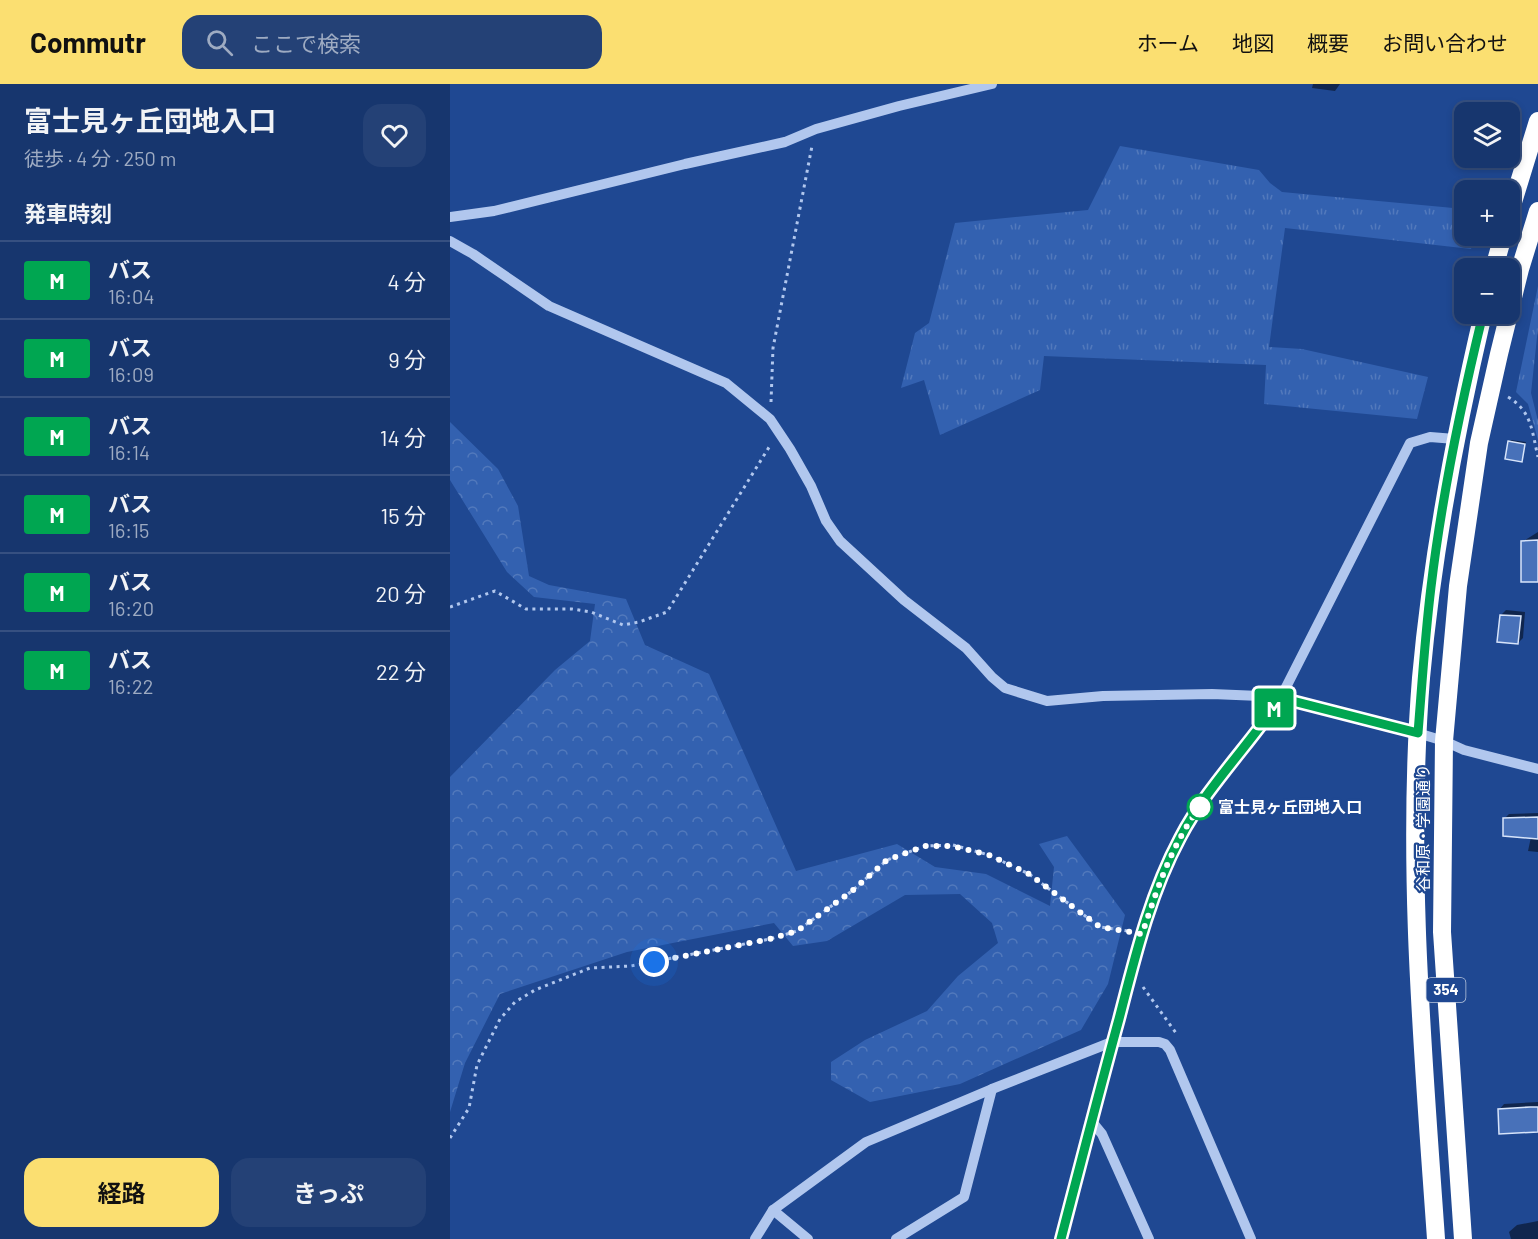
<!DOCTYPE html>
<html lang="ja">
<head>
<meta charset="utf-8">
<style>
	:root { --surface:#17366e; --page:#244176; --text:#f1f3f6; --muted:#9eabc2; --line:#365081; --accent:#fbdf71 }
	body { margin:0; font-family:Barlow,"Noto Sans JP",sans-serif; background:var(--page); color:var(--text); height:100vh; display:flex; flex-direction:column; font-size:22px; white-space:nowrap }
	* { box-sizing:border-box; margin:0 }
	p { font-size:20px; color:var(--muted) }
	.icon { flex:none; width:33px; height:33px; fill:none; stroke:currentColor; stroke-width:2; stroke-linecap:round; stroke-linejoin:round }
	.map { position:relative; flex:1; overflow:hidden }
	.side { display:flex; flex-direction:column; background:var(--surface); width:450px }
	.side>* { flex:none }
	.badge { padding:0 12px; border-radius:4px; font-size:21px; line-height:39px }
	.buttons { position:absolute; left:1004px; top:18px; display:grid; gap:12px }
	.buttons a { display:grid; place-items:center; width:66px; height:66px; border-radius:12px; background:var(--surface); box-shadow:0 3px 9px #0003,0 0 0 2px var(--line); font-size:30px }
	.you { position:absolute; width:30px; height:30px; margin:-15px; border:4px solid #fff; border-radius:50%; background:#1a73e8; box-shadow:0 0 0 9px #1a73e833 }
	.map>.badge { position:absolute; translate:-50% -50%; box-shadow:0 0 0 3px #fff }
	h2 { padding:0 24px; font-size:22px; line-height:54px }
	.round { display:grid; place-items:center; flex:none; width:63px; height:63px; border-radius:18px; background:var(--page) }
	.headline { display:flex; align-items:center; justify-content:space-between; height:102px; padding:0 24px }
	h1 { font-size:28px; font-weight:700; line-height:45px }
	.primary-button { display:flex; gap:12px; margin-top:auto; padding:12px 24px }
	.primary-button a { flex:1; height:69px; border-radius:18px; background:var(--accent); color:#111; font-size:24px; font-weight:700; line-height:69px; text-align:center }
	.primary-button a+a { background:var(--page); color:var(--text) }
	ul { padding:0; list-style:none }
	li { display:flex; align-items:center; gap:18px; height:78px; padding:0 24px; border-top:2px solid var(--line) }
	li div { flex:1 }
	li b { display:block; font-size:22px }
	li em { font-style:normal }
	li .badge { min-width:66px; font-weight:700; text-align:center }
	header { display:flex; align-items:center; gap:36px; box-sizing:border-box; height:84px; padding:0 30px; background:var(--accent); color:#111 }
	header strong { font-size:28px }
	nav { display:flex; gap:33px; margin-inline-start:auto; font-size:21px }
	.search { width:420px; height:54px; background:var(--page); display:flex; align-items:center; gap:15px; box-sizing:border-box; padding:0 21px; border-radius:18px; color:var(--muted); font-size:22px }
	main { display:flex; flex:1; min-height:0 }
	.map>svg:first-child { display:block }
	.grass { fill:url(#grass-tufts) }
	.forest { fill:url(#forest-crowns) }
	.shadow { fill:#0007 }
	.building { fill:#4871b9; stroke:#d7e4fa; stroke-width:1.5 }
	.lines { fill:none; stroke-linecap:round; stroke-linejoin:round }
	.path { stroke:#b1c7ee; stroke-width:3; stroke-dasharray:3 4.5; stroke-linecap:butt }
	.minor { stroke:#b1c7ee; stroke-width:10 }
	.highway { stroke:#fff; stroke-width:18 }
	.line-casing { stroke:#fff; stroke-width:14 }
	.line { stroke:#00a651; stroke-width:9 }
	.walk { stroke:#fff; stroke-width:6; stroke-dasharray:0 10.8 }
	.stop-dot { fill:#fff; stroke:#00a651; stroke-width:3 }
	.labels { text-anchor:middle; stroke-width:4.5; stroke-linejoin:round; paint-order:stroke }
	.shield { fill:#1f4892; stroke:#bcc8de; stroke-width:1.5 }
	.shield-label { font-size:15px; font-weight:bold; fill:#fff }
	.stop-label { font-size:16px; font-weight:bold; fill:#fff; stroke:#1f4892; text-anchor:start }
	.street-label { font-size:16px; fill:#fff; stroke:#1f4892 }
</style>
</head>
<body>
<header>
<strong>Commutr</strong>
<div class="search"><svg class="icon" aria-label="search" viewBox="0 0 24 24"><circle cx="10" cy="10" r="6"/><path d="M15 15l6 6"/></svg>ここで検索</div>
<nav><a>ホーム</a><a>地図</a><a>概要</a><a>お問い合わせ</a></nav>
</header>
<main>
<section class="side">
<div class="headline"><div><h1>富士見ヶ丘団地入口</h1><p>徒歩 · 4 分 · 250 m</p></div><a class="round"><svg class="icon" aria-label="heart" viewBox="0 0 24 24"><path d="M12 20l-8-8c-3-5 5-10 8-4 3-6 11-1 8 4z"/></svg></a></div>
<h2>発車時刻</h2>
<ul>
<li><span class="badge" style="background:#00a651;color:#fff">M</span><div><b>バス</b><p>16:04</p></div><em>4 分</em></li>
<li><span class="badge" style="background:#00a651;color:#fff">M</span><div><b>バス</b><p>16:09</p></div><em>9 分</em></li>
<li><span class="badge" style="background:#00a651;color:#fff">M</span><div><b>バス</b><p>16:14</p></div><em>14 分</em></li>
<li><span class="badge" style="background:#00a651;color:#fff">M</span><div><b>バス</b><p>16:15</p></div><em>15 分</em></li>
<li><span class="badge" style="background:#00a651;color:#fff">M</span><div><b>バス</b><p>16:20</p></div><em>20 分</em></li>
<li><span class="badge" style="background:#00a651;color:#fff">M</span><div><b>バス</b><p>16:22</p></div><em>22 分</em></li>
</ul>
<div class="primary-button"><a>経路</a><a>きっぷ</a></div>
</section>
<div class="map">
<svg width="1088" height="1155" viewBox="0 0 1088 1155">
	<defs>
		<pattern id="grass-tufts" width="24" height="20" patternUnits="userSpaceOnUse" patternTransform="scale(1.5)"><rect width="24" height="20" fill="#3361b0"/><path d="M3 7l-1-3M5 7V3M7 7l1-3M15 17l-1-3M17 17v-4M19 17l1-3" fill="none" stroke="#5279bc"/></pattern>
		<pattern id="forest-crowns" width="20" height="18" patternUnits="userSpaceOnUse" patternTransform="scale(1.5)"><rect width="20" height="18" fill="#3361b0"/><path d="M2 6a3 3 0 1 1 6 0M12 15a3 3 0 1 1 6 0" fill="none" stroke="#5279bc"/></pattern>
	</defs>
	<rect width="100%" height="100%" fill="#1f4892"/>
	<g class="grass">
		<path d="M670,62L809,86L820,99L832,108L1014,125V152H1025L1021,165L835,144L819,263L852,265L978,293L967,335L814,320L816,281L594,272L590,306L490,351L474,296L451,304L465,249L479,239L505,139L638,126Z"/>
		<path d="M1088,202V244L1081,309L1088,337V356L1078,320L1066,308Z"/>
	</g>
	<path class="forest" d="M0,338L48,385L68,422L79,492L99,501L176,515L195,561L259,590L346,787L447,760L485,783L536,790L600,822L604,783L589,760L617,752L675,831L658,900L631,946L510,1000L420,1018L381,996V978L415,956L477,927L508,892L548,859L542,839L510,810L455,811L377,857L343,862L324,839L177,868L50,910L15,979L0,1028V693L105,586L140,557L145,520L84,513L57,488L0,396Z"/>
	<g class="shadow">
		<path d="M863,0H890L885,7L862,4Z"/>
		<path d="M1061,356L1076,358L1071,377L1059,358Z"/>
		<path d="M1088,448V497L1072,458Z"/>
		<path d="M1056,526L1075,528L1073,554L1068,559L1051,531Z"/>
		<path d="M1088,729V768L1078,767L1081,753L1055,734L1059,730Z"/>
		<path d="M1088,1018V1047L1049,1026L1054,1020Z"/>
		<path d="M1088,1137V1155H1061L1059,1148L1067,1141Z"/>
	</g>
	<g class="building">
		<path d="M1058,357L1075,360L1072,378L1055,375Z"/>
		<path d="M1088,456V498H1071V457Z"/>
		<path d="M1050,531L1071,532L1068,560L1047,558Z"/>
		<path d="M1088,733V755L1053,752V734Z"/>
		<path d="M1080,1023H1088V1048L1049,1050L1048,1025Z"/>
	</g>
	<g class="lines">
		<g class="path">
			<path d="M1058,313C1082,327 1082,348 1088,373"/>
			<path d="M321,318L323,264L362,62"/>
			<path d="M0,523L45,507L76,525H122L141,528L173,541L189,538L217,528L321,360"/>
			<path d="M693,903L726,949"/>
			<path d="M0,1054L19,1024L27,981L50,935L65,918L85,906L140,884L181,882L320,855L347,847L402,807L437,776L475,762L503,761L539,771L579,790L650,843L678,847"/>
		</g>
		<g class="minor">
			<path d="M0,133L44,127L235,80L335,58L366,45L449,22L542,0"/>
			<path d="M0,157L23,170L99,222L276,299L320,335L340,365L361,402L376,437L390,457L454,516L516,564L542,593L555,604L597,617L653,612L762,610L831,613L951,644L994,657L1014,666L1088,685"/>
			<path d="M643,1039L652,1050L699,1155"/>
			<path d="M323,1126L358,1155"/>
			<path d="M305,1155L323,1126L416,1058L542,1005L662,958H709L715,960L720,966L801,1155"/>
			<path d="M446,1155L514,1113L542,1005"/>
			<path d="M611,1155C630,1082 649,1008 669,935C685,873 700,810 730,754C756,703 800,661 831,613L960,359L980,353L1005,355"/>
		</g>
		<g class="highway">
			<path d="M1059,131L1088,37"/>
			<path d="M1044,184L1053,152"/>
			<path d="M986,1155C973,968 956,781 971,594C982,471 1005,350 1033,230"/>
			<path d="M1013,1155L992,848L994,657L1008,502L1029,359L1049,270L1070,185L1088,127"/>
		</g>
	</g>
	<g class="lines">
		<defs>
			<path id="line" d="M611,1155C630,1082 649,1008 669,935C685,873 700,810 730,754C756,704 800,660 831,614L968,649C972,600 975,552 981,503C992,411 1011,320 1033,230"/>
		</defs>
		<use href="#line" class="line-casing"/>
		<use href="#line" class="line"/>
		<path class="walk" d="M204,878L320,855L347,847L402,807L437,776L475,762H502L539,771L579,790L650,843L692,850C707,806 721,761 750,723"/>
	</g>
	<circle class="stop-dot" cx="750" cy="723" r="12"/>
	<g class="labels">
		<rect class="shield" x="976.5" y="894" width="39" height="24" rx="4.5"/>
		<g class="shield-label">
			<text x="996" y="911">354</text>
		</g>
		<g class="stop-label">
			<text x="768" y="729">富士見ヶ丘団地入口</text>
		</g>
		<g class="street-label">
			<text transform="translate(973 744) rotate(-90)" y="6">谷和原・学園通り</text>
		</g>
	</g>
</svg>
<div class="buttons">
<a><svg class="icon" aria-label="layers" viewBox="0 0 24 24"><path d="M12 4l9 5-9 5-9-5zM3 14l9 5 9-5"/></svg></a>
<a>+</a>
<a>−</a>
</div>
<div class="you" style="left:204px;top:878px"></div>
<b class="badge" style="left:824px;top:624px;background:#00a651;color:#fff">M</b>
</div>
</main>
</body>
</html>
